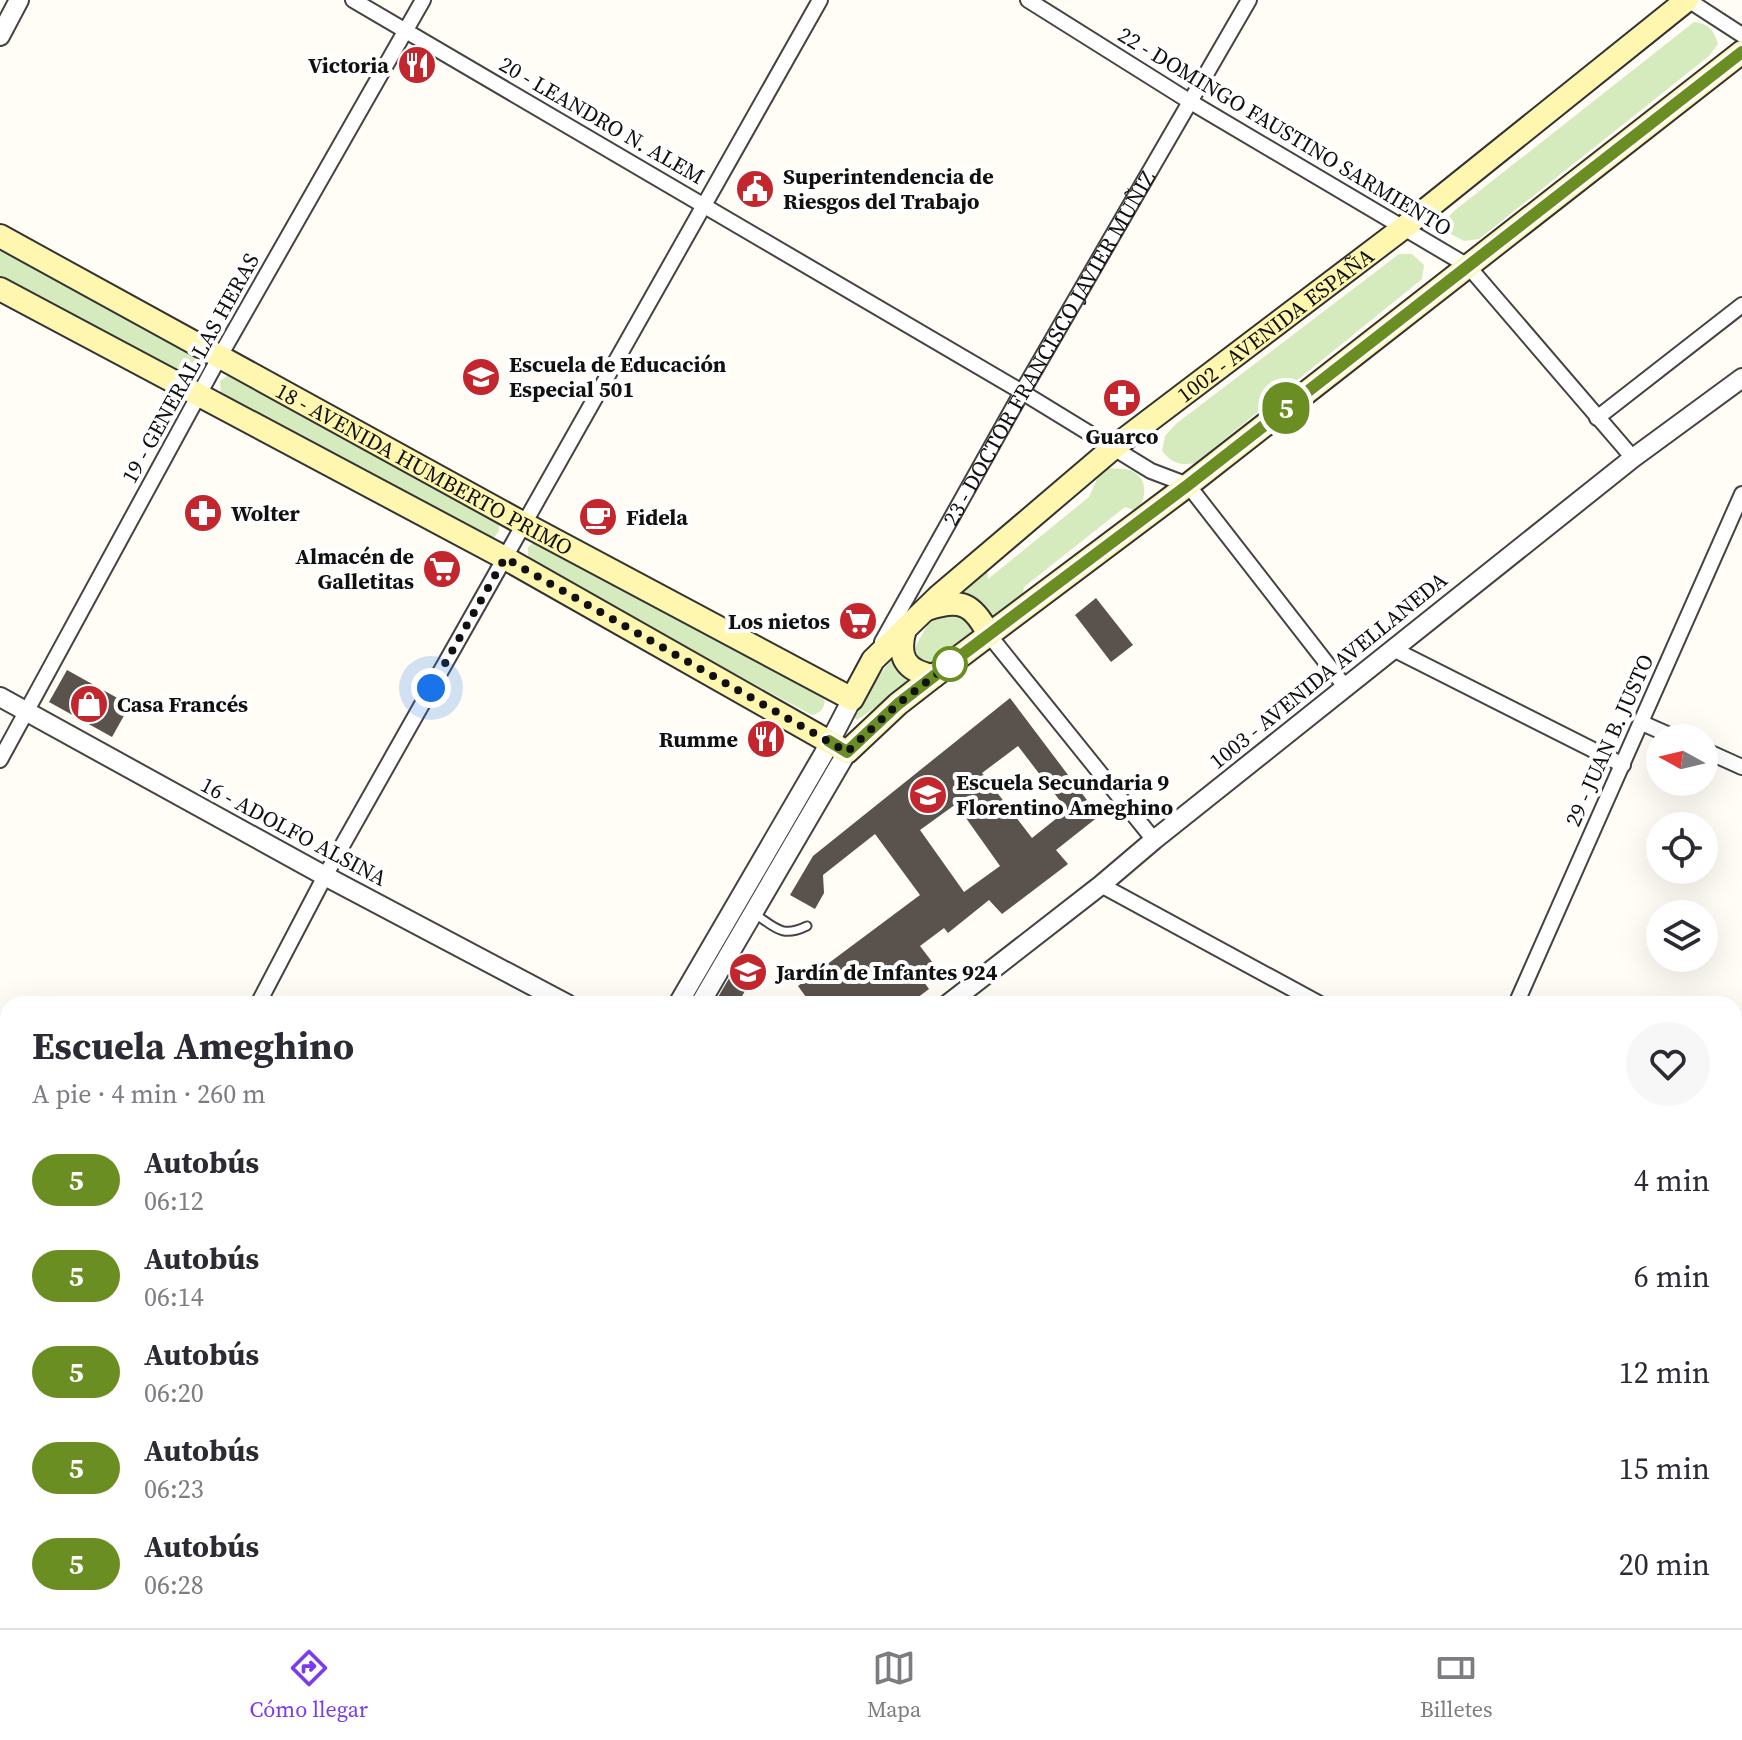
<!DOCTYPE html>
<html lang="es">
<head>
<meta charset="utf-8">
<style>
	:root { --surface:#fff; --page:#f7f7f7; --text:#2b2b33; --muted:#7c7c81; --line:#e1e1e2; --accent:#7c3aed }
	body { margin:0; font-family:"Source Serif 4",serif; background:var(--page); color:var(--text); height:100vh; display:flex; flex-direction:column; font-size:30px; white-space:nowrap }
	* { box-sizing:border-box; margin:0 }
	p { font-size:26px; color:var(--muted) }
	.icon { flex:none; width:44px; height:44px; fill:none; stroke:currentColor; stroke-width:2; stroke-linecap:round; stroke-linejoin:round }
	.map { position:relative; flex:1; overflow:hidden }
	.details { position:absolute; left:0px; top:996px; width:1742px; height:632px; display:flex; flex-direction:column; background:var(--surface); border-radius:24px 24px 0 0; box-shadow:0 8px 32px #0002 }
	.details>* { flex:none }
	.badge { padding:0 16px; border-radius:26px; font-size:28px; line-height:52px }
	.needle { width:52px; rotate:278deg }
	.buttons { position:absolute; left:1646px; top:724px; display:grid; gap:16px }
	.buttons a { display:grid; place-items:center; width:72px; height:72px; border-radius:50%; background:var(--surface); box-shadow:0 8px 32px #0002; font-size:40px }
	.you { position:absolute; width:40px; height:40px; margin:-20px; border:6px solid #fff; border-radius:50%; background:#1a73e8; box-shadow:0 0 0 12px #1a73e833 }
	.map>.badge { position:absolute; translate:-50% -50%; box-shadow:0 0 0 4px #fff }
	.round { display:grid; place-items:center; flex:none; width:84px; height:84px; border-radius:42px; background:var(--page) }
	.head { display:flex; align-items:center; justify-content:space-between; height:136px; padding:0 32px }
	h1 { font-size:38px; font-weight:700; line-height:60px }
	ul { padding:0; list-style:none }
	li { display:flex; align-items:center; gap:24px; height:96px; padding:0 32px }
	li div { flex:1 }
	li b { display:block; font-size:30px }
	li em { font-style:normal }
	li .badge { min-width:88px; font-weight:700; text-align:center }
	.tabs { display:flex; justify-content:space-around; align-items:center; height:112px; border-top:2px solid var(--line); background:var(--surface); font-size:22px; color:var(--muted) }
	.tabs a { display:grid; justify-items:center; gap:4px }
	.tabs .active { color:var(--accent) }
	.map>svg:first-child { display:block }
	.green { fill:#d5ebbd }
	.building { fill:#5a524d; fill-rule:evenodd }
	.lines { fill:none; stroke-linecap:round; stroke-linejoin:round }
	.service-casing { stroke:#444; stroke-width:11 }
	.minor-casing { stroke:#444; stroke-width:18 }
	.tertiary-casing { stroke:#444; stroke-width:22 }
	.secondary-casing { stroke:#333; stroke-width:26 }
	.path { stroke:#333; stroke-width:3; stroke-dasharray:8 4; stroke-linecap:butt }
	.service { stroke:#fff; stroke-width:7 }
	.minor { stroke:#fff; stroke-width:14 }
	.tertiary { stroke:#fff; stroke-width:18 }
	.secondary { stroke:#fff6b0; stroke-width:22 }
	.line-casing { stroke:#fff; stroke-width:18 }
	.line { stroke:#6b8e23; stroke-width:12 }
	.walk { stroke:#111; stroke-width:8; stroke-dasharray:0 14.4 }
	.stop-dot { fill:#fff; stroke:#6b8e23; stroke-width:4 }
	.labels { text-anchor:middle; stroke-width:8; stroke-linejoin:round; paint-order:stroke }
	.poi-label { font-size:22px; font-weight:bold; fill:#111; stroke:#fff; text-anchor:start }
	.street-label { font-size:22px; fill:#111; stroke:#fff }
</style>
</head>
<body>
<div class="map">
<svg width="1742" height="1628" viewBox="0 0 1742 1628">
	<rect width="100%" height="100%" fill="#fffdf5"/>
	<g class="green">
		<path d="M1694,22C1709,24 1713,29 1718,44L1709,56L1479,239L1464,241L1447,232L1446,220L1454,211Z"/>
		<path d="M0,246L200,355C202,367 200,374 188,377L0,277Z"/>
		<path d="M1399,254H1412L1424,265L1422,279L1195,463C1180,466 1172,463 1162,451L1165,436L1177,423Z"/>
		<path d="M231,373L499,518V531L494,538L487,539L221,395L220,381Z"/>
		<path d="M1109,468C1115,469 1124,468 1130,470C1149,478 1147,499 1136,511L1125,507L1024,587L1021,606L999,621C976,609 989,596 952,593L987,565L988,579L1089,497L1097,479Z"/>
		<path d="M539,539L824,693C826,704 824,712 812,715L534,566L528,561V547Z"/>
		<path d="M945,611L962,614L972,621L974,636L932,670L917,658L914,649L929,622Z"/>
		<path d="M894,655L914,681L857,720L854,717L855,711Z"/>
		<path d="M772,1620H915L916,1627L768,1628Z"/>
	</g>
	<g class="building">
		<path d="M1096,598L1133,645L1111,662L1075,615Z"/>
		<path d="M67,670L130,705L112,737L49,702Z"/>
		<path d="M1010,698L1099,816L1056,850L1068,864L1002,914L989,900L948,933L944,928L920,946L936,967L921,978L929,989L909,1004H811L798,986L920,895L875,834L823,875L824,893L815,909L790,895L813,856ZM1018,746L1067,810L1032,838L982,773ZM956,804L1000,866L964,892L920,830Z"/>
		<path d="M731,975L748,985L738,1004H714Z"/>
	</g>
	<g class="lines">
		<defs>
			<path id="service" d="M755,914C776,928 782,938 807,926"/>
			<g id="minor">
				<path d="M353,0L1022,392L1151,471L1188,485L1346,688"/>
				<path d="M1028,0L1189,101L1468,266L1633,458"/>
				<path d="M1688,0L1742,35"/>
				<path d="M1597,418L1742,305"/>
				<path d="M989,635L1154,840"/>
				<path id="s1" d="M882,642L1022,392L1249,0"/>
				<path d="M1393,649L1623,765"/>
				<path d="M1642,723L1676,738"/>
				<path d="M1704,750L1742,767"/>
				<path d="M0,760L220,356L423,0"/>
				<path d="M1101,885L1320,1004"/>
				<path d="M258,1004L325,876L820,0"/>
				<path d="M1516,1004L1742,494"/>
				<path d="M1734,1082L1742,1081"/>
				<path d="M1734,1234L1742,1238"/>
				<path d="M1734,1341L1742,1326"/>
				<path d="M0,1492L8,1477"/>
				<path d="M0,1509L8,1513"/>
				<path d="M207,1620L221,1628"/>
				<path d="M756,1628L760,1620"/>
				<path d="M932,1628L937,1620"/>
				<path d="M1171,1628L1175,1620"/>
				<path d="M1577,1628L1582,1620"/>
			</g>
			<g id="tertiary">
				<path d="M0,36L19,0"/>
				<path d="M0,697L325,876L567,1004"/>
				<path d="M678,1004L823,755L852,699"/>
				<path d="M700,1004L847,752"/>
				<path d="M948,1004L1101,885L1154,840L1633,458L1742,378"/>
				<path d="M0,1095L8,1099"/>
				<path d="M955,1620L969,1628"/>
				<path d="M1700,1620L1716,1628"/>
				<path d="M325,1628L330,1620"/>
				<path d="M347,1628L351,1620"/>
			</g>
			<g id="secondary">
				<path id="s2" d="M0,236L524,524L852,699L873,660L938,597L1113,448L1403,228L1687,0"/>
				<path d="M0,289L505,558L847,752L898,704L934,676L1188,485L1742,52"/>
				<path d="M927,609C960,598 973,603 989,635"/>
				<path d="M905,629C897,657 905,671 934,676"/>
			</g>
		</defs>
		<use href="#service" class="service-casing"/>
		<use href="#minor" class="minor-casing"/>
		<use href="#tertiary" class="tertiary-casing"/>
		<use href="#secondary" class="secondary-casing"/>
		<path class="path" d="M847,1628L852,1620"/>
		<use href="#service" class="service"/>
		<use href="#minor" class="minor"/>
		<use href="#tertiary" class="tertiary"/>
		<use href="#secondary" class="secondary"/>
	</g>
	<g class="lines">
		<defs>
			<path id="line" d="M829,741L847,752L898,704L934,676L1188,485L1742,52"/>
		</defs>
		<use href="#line" class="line-casing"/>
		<use href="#line" class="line"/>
		<path class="walk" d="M431,688L505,558L847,752L898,704L950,664"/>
	</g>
	<defs>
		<symbol id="restaurant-disc" viewBox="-11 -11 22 22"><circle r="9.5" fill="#c4262e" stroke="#fff"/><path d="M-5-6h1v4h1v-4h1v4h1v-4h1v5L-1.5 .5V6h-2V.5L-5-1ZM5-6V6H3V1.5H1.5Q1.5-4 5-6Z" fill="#fff"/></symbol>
		<symbol id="civic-disc" viewBox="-11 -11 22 22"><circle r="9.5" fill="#c4262e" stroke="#fff"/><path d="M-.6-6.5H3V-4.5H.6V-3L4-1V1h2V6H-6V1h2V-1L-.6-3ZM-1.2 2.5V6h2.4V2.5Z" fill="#fff"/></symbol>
		<symbol id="school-disc" viewBox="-11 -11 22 22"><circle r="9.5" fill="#c4262e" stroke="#fff"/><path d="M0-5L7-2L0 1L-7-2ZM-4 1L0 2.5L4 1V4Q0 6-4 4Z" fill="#fff"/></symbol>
		<symbol id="pharmacy-disc" viewBox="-11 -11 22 22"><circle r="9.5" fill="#c4262e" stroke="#fff"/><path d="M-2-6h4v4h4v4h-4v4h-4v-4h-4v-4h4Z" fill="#fff"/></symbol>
		<symbol id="cafe-disc" viewBox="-11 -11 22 22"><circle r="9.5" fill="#c4262e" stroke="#fff"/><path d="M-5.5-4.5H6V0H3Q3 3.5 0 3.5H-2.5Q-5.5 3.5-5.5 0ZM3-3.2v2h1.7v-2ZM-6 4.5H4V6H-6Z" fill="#fff"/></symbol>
		<symbol id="supermarket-disc" viewBox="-11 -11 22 22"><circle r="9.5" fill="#c4262e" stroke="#fff"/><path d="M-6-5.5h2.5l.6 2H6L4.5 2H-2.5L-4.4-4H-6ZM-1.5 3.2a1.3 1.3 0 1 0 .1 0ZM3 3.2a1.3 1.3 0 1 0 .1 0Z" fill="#fff"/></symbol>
		<symbol id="shop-disc" viewBox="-11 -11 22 22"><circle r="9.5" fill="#c4262e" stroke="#fff"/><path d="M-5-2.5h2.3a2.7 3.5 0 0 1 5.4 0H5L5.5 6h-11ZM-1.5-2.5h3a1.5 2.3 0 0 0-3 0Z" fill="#fff"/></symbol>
	</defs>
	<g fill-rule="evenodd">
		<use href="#restaurant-disc" x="395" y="43" width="44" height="44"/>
		<use href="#civic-disc" x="733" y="167" width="44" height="44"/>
		<use href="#school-disc" x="459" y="355" width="44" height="44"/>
		<use href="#pharmacy-disc" x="1100" y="376" width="44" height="44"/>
		<use href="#pharmacy-disc" x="181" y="491" width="44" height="44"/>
		<use href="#cafe-disc" x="576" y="495" width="44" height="44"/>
		<use href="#supermarket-disc" x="420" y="547" width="44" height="44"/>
		<use href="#supermarket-disc" x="836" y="599" width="44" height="44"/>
		<use href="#shop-disc" x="67" y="682" width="44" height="44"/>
		<use href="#restaurant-disc" x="744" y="717" width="44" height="44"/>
		<use href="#school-disc" x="906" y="773" width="44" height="44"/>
		<use href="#school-disc" x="726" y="950" width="44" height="44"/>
	</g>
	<circle class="stop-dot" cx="950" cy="664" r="16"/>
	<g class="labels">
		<g class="poi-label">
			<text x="389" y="73" text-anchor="end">Victoria</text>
			<text x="783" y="184">Superintendencia de<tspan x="783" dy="25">Riesgos del Trabajo</tspan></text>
			<text x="509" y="372">Escuela de Educación<tspan x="509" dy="25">Especial 501</tspan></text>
			<text x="1122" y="444" text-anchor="middle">Guarco</text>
			<text x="231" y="521">Wolter</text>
			<text x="626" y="525">Fidela</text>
			<text x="414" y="564" text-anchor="end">Almacén de<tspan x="414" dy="25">Galletitas</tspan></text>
			<text x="830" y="629" text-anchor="end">Los nietos</text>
			<text x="117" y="712">Casa Francés</text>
			<text x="738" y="747" text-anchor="end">Rumme</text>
			<text x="956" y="790">Escuela Secundaria 9<tspan x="956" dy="25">Florentino Ameghino</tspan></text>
			<text x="776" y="980">Jardín de Infantes 924</text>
		</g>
		<g class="street-label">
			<text transform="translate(602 120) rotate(30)" y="8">20 - LEANDRO N. ALEM</text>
			<text transform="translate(1285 131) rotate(31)" y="8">22 - DOMINGO FAUSTINO SARMIENTO</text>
			<text dy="8" stroke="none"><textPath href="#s2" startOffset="1538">1002 - AVENIDA ESPAÑA</textPath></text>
			<text dy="8" stroke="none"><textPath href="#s1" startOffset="338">23 - DOCTOR FRANCISCO JAVIER MUÑIZ</textPath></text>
			<text transform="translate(190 368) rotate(-61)" y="8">19 - GENERAL LAS HERAS</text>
			<text dy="8" stroke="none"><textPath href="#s2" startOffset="484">18 - AVENIDA HUMBERTO PRIMO</textPath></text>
			<text transform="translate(1328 670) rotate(-39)" y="8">1003 - AVENIDA AVELLANEDA</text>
			<text transform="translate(1609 740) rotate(-66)" y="8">29 - JUAN B. JUSTO</text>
			<text transform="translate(294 831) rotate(28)" y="8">16 - ADOLFO ALSINA</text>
		</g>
	</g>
</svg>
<div class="buttons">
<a><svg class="needle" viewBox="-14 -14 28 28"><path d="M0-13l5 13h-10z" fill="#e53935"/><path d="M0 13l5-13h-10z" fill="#7c7c81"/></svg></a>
<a><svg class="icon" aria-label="locate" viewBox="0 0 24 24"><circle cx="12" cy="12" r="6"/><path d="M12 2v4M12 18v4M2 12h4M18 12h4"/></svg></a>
<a><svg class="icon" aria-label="layers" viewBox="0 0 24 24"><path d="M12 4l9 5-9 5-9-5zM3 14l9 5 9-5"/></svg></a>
</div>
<div class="you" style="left:431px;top:688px"></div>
<b class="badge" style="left:1286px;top:408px;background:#6b8e23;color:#fff">5</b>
<section class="details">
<div class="head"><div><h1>Escuela Ameghino</h1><p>A pie · 4 min · 260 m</p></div><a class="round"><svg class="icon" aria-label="heart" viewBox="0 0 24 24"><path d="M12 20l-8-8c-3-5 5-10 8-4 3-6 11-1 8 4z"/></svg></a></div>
<ul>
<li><span class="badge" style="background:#6b8e23;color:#fff">5</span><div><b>Autobús</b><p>06:12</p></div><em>4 min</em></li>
<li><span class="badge" style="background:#6b8e23;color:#fff">5</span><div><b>Autobús</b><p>06:14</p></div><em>6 min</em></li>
<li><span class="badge" style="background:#6b8e23;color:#fff">5</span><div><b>Autobús</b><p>06:20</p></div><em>12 min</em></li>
<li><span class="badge" style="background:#6b8e23;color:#fff">5</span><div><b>Autobús</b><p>06:23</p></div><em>15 min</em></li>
<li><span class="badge" style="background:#6b8e23;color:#fff">5</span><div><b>Autobús</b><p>06:28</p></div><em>20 min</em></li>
</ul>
</section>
</div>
<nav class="tabs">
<a class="active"><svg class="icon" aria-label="directions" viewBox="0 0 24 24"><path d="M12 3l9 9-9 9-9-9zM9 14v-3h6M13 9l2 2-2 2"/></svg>Cómo llegar</a>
<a><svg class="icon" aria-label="map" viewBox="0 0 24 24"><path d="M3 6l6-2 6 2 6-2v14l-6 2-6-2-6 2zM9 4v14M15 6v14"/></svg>Mapa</a>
<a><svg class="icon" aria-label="tickets" viewBox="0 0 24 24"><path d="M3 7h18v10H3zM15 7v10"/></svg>Billetes</a>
</nav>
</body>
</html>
